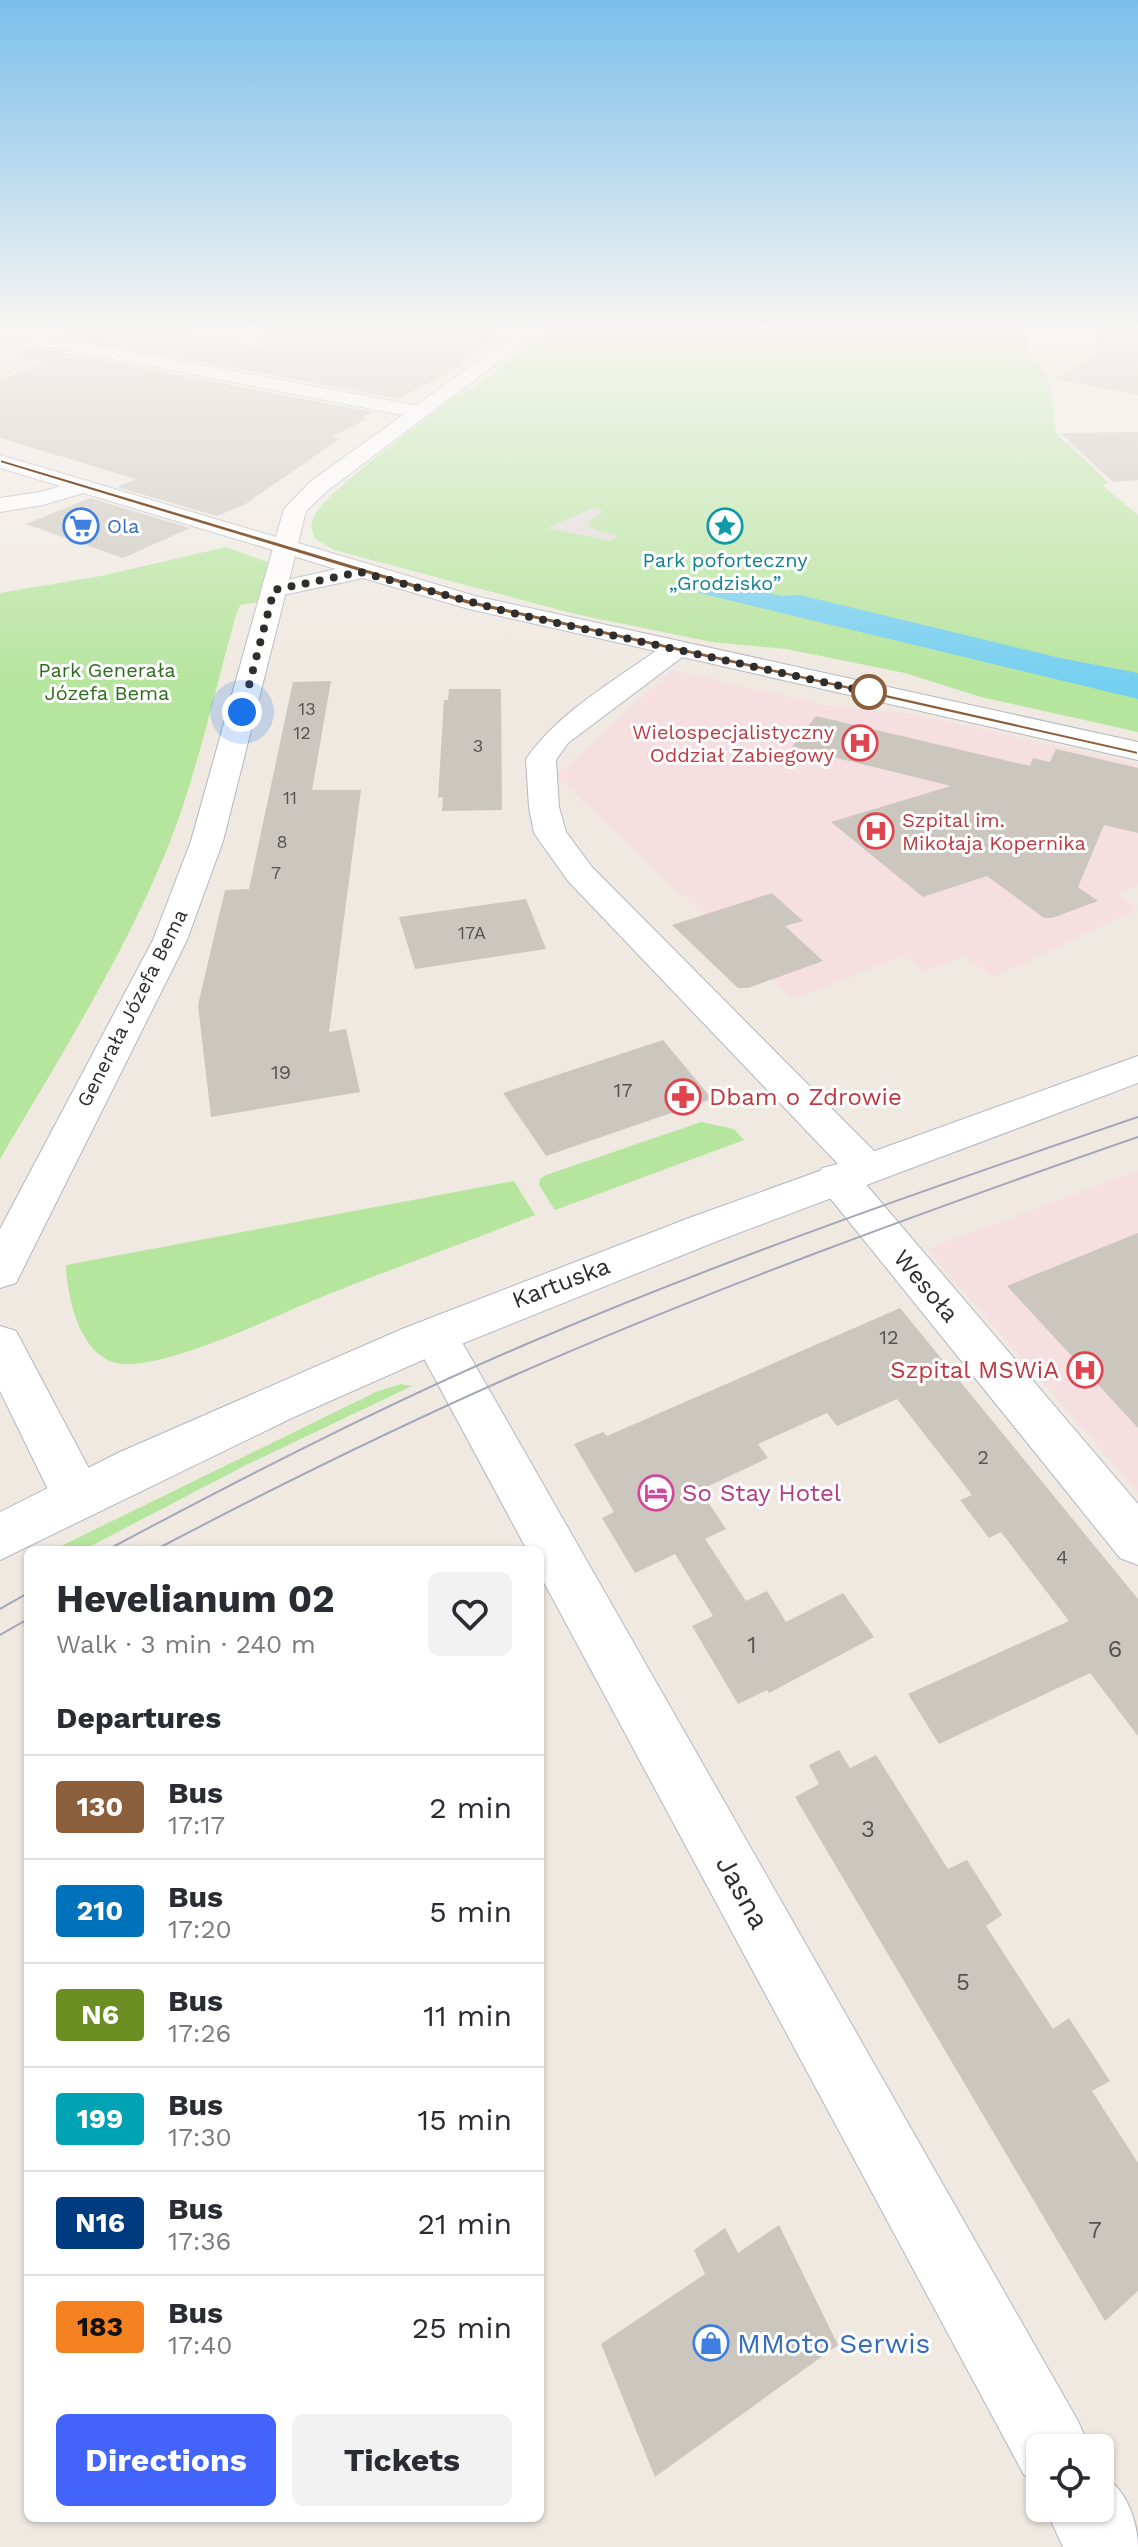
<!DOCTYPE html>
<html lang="en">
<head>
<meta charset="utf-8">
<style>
	:root { --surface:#fff; --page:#f2f2f3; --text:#2b2b33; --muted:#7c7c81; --line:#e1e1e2; --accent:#4264fb }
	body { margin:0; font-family:"Work Sans",sans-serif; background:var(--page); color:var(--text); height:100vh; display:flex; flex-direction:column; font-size:30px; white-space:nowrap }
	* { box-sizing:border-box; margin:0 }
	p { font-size:26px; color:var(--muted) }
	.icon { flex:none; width:44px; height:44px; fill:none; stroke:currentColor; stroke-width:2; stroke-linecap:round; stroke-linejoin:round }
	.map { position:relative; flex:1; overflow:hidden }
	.sheet { position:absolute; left:24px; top:1546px; width:520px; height:976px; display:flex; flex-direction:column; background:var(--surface); border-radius:12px; box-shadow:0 2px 6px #0004 }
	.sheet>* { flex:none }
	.badge { padding:0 16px; border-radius:6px; font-size:28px; line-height:52px }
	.buttons { position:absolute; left:1026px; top:2434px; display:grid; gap:16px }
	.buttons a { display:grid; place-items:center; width:88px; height:88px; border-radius:12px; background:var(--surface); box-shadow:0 2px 6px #0004; font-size:40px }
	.you { position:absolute; width:40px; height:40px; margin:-20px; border:6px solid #fff; border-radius:50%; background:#1a73e8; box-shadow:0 0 0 12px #1a73e833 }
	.map>.badge { position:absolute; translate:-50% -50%; box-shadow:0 0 0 4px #fff }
	h2 { padding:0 32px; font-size:30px; line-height:72px }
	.round { display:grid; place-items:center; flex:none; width:84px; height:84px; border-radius:12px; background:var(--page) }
	.head { display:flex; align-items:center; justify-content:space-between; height:136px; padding:0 32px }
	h1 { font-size:38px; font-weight:700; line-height:60px }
	.primary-button { display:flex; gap:16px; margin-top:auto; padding:16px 32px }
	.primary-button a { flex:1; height:92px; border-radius:12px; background:var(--accent); color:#fff; font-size:32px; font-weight:700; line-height:92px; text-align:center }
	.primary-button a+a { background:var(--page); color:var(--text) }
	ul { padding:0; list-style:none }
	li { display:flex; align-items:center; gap:24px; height:104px; padding:0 32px; border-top:2px solid var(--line) }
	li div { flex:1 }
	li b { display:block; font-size:30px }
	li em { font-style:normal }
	li .badge { min-width:88px; font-weight:700; text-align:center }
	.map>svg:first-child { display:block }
	.medical { fill:#f5dfe0 }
	.green { fill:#b6e59e }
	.plaza { fill:#dfdcd8 }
	.water { fill:#75cff0 }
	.building { fill:#cbc7bf }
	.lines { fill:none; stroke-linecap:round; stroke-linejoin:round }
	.street-casing { stroke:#b4b7c1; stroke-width:2 }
	.secondary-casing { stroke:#b4b7c1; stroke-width:2 }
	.street { fill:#fff; fill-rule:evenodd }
	.secondary { fill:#fff; fill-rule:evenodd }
	.tram { stroke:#a3a6b8; stroke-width:2 }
	.line { fill:#8b5e3c; stroke:#fff; stroke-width:2 }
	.walk { stroke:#2e2e2e; stroke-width:8; stroke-dasharray:0 14.4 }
	.stop-dot { fill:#fff; stroke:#8b5e3c; stroke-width:4 }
	.labels { text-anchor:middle; stroke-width:6; stroke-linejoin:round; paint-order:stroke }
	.far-number-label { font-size:18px; fill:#555452 }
	.far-shop-label { font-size:20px; fill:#366cbe; stroke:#fff; text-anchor:start }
	.far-culture-label { font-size:20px; fill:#0d838f; stroke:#fff }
	.far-park-label { font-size:20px; fill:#2c6e1b; stroke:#fff }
	.far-health-label { font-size:20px; fill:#be3a42; stroke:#fff; text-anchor:end }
	.far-street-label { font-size:20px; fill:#2e2e2e; stroke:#fff }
	.number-label { font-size:20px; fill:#555452 }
	.health-label { font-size:24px; fill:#be3a42; stroke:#fff; text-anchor:start }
	.street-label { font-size:24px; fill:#2e2e2e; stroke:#fff }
	.hotel-label { font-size:24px; fill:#b23c85; stroke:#fff; text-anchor:start }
	.near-number-label { font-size:24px; fill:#555452 }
	.near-street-label { font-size:28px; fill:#2e2e2e; stroke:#fff }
	.near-shop-label { font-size:28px; fill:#366cbe; stroke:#fff; text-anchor:start }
</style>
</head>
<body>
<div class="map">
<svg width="1138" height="2547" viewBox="0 0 1138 2547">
	<rect width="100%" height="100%" fill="#efe9e1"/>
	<g class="medical">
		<path d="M672,670L824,705L913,714L1138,764V886L1117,892L1138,909L993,978L966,956L923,972L904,956L793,999L556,776Z"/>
		<path d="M1138,1171V1492L927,1249Z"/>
	</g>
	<g class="green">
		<path d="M555,326H1024L1029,351L1049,379L1056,433L1109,483L1102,485L1138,515V732L981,697L905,673L786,649L712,642L575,614L334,550L315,539C313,533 311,528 312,521C317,496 430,418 455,396L473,388Z"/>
		<path d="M226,547L270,563L260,602L240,605L235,618C214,694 197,774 168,847C123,957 60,1057 0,1159V593L101,576Z"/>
		<path d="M701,1122L734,1129L744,1140L555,1210L539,1185L540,1179L546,1175Z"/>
		<path d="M514,1181L535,1215C459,1245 382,1272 307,1303C265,1321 159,1372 116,1363C79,1354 67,1296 66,1265Z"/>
		<path d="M401,1384L412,1386L248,1464L83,1550H53L376,1392Z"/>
	</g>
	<path class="plaza" d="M594,508L604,511L591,519L589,525L595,530L618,536L611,541L547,528Z"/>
	<path class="water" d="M725,584L782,596L800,595L1060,658L1138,673V699L699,593L704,588Z"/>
	<g class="building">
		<path d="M90,326H146L263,348L264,326H505L457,368L398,399L64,336Z"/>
		<path d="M1138,327V395L1055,379L1099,351L1094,329L1132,331Z"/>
		<path d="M35,347L372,412L363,417L368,418L332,437L341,438L244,505L217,516L117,487L136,479L0,438V380L45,362L11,356Z"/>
		<path d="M1138,432V480L1113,482L1060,433Z"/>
		<path d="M90,498L190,528L123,558L26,524Z"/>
		<path d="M331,681L312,790H361L329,1032L346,1029L360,1092L211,1117L198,1005L225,890L249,889L293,682Z"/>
		<path d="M449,689H501L502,810L442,811L443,797L438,798L444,700H448Z"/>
		<path d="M816,716L1030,766L1033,758L1050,762L1056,749L1138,768V833L1104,825L1078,887L1098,901L1052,918H1044L987,876L923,897L831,822L951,786L792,747Z"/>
		<path d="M772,893L803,921L785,926L823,961L748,988H738L672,925Z"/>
		<path d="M526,899L546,949L415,969L399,917Z"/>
		<path d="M663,1040L712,1099L546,1156L503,1093Z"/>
		<path d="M1138,1233V1428L1007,1286Z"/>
		<path d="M900,1308L1138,1599V1736L1090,1673L939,1744L908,1694L1069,1621L1001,1532L989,1538L960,1500L972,1495L897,1399L837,1426L827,1413L758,1444L768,1458L700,1490L726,1529L705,1539L746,1601L767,1591L786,1622L843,1593L874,1637L769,1693L767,1690L738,1704L692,1626L713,1616L675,1554L635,1573L602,1518L614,1512L574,1444L603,1432L607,1436Z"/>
		<path d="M839,1750L850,1768L876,1755L948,1869L967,1860L1002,1915L986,1926L1053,2029L1069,2018L1110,2081L1092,2091L1138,2163V2291L1105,2321L795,1797L819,1784L809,1765Z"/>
		<path d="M779,2225L838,2345L655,2477L601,2344L705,2274L694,2250L725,2228L738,2253Z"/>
	</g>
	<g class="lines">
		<defs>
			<g id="street">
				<path d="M0,327L418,406L428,412L418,418L0,337Z"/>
				<path d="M82,480L90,481L93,486L90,491L43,505L0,512V498L40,492Z"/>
				<path d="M285,541L293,543L297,548L223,841L187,940L22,1271L16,1283L0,1288V1229L153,940L191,841L273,548L277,543Z"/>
				<path d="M676,641L685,643L689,649L685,655L568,743L556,760L559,807L566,832L592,867L880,1157L886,1167L880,1177L863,1181L1138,1504V1565L1120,1558L822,1188L816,1178L822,1168L838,1164L568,881L534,833L529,807L526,759C560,710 619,678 667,643Z"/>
				<path d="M435,1318L451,1323L1078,2421L1090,2448H1040V2482L1024,2475L540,1575V1550H527L412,1336L419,1323Z"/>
				<path d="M0,1326L16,1331L95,1480L102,1496L95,1512L77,1518L59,1512L0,1391Z"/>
				<path d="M1100,2475C1125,2485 1138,2521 1138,2547H1063L1045,2508H1100Z"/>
			</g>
			<g id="secondary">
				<path d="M527,326H546L327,491L306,511L298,543L475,596L1138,742V760L469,609L363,578L274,597L265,595L262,590L265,585L336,569L0,468V455L276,537L284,509L311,481Z"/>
				<path d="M1138,1056V1083L720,1240L434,1355L294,1417L0,1560V1512L120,1452L402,1329L689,1218Z"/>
			</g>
		</defs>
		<use href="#street" class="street-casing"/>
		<use href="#secondary" class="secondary-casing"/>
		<use href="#street" class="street"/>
		<use href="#secondary" class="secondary"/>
		<g class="tram">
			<path d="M107,1550C248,1475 390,1402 536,1340C733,1256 936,1186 1138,1117"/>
			<path d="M155,1550C273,1488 393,1429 515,1375C719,1286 928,1210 1138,1137"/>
			<path d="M0,1609L28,1593"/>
			<path d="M0,1635L28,1619"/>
		</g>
	</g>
	<linearGradient id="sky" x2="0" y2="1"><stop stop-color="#7abfeb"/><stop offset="0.48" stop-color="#f8f5f2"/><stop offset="1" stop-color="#f8f5f2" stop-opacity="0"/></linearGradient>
	<rect width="1138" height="683" fill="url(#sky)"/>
	<path class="line" d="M0,459L471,600L1138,751V755L465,604L0,463Z"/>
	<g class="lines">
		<path class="walk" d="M242,712L274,590L360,572L508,612L872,693L869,692"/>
	</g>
	<defs>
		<symbol id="supermarket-ring" viewBox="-11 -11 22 22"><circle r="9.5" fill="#fff" stroke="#3f7fe0" stroke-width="1.5"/><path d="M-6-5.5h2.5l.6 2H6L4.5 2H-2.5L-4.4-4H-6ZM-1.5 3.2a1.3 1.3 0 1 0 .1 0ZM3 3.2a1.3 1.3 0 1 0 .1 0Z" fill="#3f7fe0"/></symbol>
		<symbol id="sight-ring" viewBox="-11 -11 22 22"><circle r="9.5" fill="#fff" stroke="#0f9aa8" stroke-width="1.5"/><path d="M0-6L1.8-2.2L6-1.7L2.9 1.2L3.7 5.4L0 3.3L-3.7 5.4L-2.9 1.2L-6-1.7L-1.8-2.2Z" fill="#0f9aa8"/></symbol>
		<symbol id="hospital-ring" viewBox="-11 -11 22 22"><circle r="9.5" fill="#fff" stroke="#e0444e" stroke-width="1.5"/><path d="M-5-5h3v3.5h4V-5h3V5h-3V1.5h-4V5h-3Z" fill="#e0444e"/></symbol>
		<symbol id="pharmacy-ring" viewBox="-11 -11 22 22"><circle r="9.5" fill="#fff" stroke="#e0444e" stroke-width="1.5"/><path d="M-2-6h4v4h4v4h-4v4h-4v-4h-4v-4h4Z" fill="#e0444e"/></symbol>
		<symbol id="hotel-ring" viewBox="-11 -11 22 22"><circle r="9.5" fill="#fff" stroke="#d1479c" stroke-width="1.5"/><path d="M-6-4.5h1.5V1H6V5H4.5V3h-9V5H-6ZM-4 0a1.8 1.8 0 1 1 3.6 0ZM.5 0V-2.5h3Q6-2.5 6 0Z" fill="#d1479c"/></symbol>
		<symbol id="shop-ring" viewBox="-11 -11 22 22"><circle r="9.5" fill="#fff" stroke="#3f7fe0" stroke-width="1.5"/><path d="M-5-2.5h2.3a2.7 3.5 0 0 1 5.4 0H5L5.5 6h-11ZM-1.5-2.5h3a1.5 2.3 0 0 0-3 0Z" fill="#3f7fe0"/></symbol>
	</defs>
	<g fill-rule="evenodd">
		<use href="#supermarket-ring" x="61" y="506" width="40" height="40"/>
		<use href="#sight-ring" x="705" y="506" width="40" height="40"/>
		<use href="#hospital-ring" x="840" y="723" width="40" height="40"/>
		<use href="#hospital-ring" x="856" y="811" width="40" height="40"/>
		<use href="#pharmacy-ring" x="663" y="1077" width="40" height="40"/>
		<use href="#hospital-ring" x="1065" y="1350" width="40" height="40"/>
		<use href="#hotel-ring" x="636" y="1473" width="40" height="40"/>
		<use href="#shop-ring" x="691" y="2323" width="40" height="40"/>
	</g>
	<circle class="stop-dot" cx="869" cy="692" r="16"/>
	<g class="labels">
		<g class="far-number-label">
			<text x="307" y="715">13</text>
			<text x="302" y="739">12</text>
			<text x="478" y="752">3</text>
			<text x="290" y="804">11</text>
			<text x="282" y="848">8</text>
			<text x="276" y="879">7</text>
			<text x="472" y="939">17A</text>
		</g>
		<g class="far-shop-label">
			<text x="107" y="533">Ola</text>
		</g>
		<g class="far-culture-label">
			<text x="725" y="567">Park poforteczny<tspan x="725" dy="23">„Grodzisko”</tspan></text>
		</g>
		<g class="far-park-label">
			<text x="107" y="677">Park Generała<tspan x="107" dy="23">Józefa Bema</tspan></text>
		</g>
		<g class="far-health-label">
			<text x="834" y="739">Wielospecjalistyczny<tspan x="834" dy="23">Oddział Zabiegowy</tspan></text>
			<text x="902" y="827" text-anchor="start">Szpital im.<tspan x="902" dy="23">Mikołaja Kopernika</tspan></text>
		</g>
		<g class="far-street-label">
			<text transform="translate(132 1008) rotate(-63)" y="7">Generała Józefa Bema</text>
		</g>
		<g class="number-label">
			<text x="281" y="1079">19</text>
			<text x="623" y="1097">17</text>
			<text x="889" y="1344">12</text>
			<text x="983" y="1464">2</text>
			<text x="1062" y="1564">4</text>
		</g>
		<g class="health-label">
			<text x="709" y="1105">Dbam o Zdrowie</text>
			<text x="1059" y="1378" text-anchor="end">Szpital MSWiA</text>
		</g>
		<g class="street-label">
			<text transform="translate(561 1283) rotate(-21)" y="8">Kartuska</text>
			<text transform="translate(926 1286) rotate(50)" y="8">Wesoła</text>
		</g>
		<g class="hotel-label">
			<text x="682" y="1501">So Stay Hotel</text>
		</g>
		<g class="near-number-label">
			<text x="752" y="1653">1</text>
			<text x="1115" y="1657">6</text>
			<text x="868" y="1837">3</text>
			<text x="963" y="1990">5</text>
			<text x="1095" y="2238">7</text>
		</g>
		<g class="near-street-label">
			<text transform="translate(743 1892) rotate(61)" y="10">Jasna</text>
		</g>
		<g class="near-shop-label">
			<text x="737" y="2353">MMoto Serwis</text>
		</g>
	</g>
</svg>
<div class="buttons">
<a><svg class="icon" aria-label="locate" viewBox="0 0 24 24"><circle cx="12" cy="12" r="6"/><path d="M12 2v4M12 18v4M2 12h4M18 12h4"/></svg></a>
</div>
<div class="you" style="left:242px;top:712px"></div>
<section class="sheet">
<div class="head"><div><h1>Hevelianum 02</h1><p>Walk · 3 min · 240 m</p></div><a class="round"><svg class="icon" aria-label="heart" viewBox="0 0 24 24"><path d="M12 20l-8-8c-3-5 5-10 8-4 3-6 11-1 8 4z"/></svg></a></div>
<h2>Departures</h2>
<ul>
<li><span class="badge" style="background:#8b5e3c;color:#fff">130</span><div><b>Bus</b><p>17:17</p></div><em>2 min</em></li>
<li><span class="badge" style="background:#0072bc;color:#fff">210</span><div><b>Bus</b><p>17:20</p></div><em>5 min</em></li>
<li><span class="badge" style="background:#6b8e23;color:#fff">N6</span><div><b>Bus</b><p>17:26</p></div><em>11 min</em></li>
<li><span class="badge" style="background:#00a3b4;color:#fff">199</span><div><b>Bus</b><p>17:30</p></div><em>15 min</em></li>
<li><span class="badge" style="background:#003b80;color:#fff">N16</span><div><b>Bus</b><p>17:36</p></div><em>21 min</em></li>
<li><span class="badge" style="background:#f58220;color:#111">183</span><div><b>Bus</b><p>17:40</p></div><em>25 min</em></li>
</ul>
<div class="primary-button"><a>Directions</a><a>Tickets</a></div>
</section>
</div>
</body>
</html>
